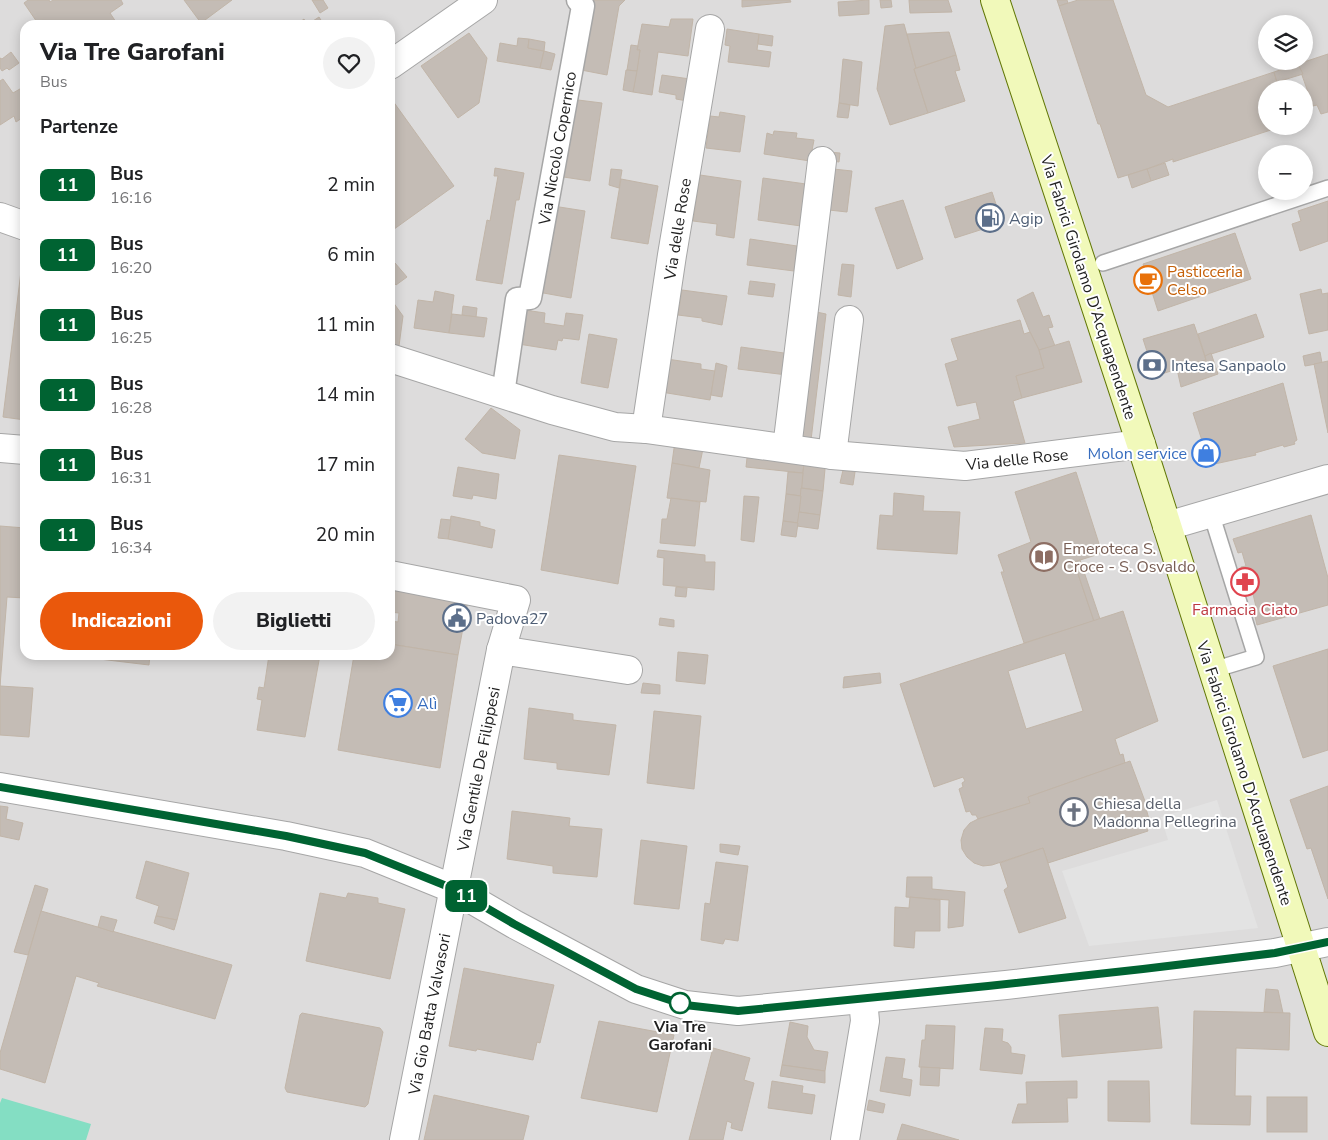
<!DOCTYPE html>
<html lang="it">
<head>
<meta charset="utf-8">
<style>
	:root { --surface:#fff; --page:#f2f2f2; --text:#202124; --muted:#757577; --accent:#ea580c }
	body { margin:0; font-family:"Nunito Sans",sans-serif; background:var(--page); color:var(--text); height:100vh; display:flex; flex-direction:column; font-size:19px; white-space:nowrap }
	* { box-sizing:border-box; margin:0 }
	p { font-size:16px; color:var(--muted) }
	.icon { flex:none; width:28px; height:28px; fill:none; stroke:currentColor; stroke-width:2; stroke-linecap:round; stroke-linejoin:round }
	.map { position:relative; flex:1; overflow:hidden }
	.drawer { position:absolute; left:20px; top:20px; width:375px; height:640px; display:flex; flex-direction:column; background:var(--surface); border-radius:15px; box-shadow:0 2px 12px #0003 }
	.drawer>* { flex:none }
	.badge { padding:0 10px; border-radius:8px; font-size:18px; line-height:32px }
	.controls { position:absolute; left:1258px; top:15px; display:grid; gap:10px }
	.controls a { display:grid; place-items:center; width:55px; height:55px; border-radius:50%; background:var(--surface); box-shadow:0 2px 12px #0003; font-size:25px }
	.map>.badge { position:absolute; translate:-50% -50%; box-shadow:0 0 0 2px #fff }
	h2 { padding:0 20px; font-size:19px; line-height:45px }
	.round { display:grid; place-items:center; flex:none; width:52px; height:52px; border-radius:26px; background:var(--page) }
	.head { display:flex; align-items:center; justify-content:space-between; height:85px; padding:0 20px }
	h1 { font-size:24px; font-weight:800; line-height:38px }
	.cta { display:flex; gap:10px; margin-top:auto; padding:10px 20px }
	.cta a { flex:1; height:58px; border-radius:30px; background:var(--accent); color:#fff; font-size:20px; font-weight:800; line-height:58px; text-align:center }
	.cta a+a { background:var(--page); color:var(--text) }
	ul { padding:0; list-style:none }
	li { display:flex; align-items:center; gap:15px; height:70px; padding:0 20px }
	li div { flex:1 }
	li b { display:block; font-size:19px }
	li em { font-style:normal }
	li .badge { min-width:55px; font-weight:700; text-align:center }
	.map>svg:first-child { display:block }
	.residential { fill:#dddcdc; fill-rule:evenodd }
	.pitch { fill:#84dec3 }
	.parking { fill:#e3e3e3 }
	.building { fill:#c4bcb5; stroke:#c1b5a8; fill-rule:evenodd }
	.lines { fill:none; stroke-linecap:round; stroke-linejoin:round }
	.service-casing { stroke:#a6a6a6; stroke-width:18 }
	.pedestrian-casing { stroke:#a6a6a6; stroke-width:25 }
	.minor-casing { stroke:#a6a6a6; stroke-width:30 }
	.secondary-casing { stroke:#617705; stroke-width:30 }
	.service { stroke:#fff; stroke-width:15 }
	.pedestrian { stroke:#fff; stroke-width:22 }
	.minor { stroke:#fff; stroke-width:28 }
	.secondary { stroke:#f1f9ba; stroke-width:28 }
	.line-casing { stroke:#fff; stroke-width:11 }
	.line { stroke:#006332; stroke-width:8 }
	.stop-dot { fill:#fff; stroke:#006332; stroke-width:2.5 }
	.labels { text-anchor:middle; stroke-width:4; stroke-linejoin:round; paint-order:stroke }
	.street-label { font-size:16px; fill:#1f1f1f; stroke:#fff }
	.service-label { font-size:16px; fill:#4e5e75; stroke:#fff; text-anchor:start }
	.food-label { font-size:16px; fill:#c56008; stroke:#fff; text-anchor:start }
	.shop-label { font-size:16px; fill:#366cbe; stroke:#fff; text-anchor:end }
	.education-label { font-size:16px; fill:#785e54; stroke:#fff; text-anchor:start }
	.health-label { font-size:16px; fill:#be3a42; stroke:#fff }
	.worship-label { font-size:16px; fill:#5b616d; stroke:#fff; text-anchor:start }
	.stop-label { font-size:16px; font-weight:bold; fill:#1f1f1f; stroke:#fff }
</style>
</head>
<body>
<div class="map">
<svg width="1328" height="1140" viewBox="0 0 1328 1140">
	<rect width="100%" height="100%" fill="#f0ede5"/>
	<path class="residential" d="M0,0H1328V1140H0ZM1266,24H1304V61H1266ZM25,25H390V655H25ZM1266,89H1304V126H1266ZM1266,154H1304V191H1266Z"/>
	<path class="pitch" d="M2,1098L91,1124L86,1140H0V1103Z"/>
	<path class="parking" d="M1217,800L1258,928L1089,946L1062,871L1168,840L1161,817Z"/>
	<g class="building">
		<path d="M28,0H49L50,2L53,0H121L123,4L110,13L118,25H39L24,3Z"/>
		<path d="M184,0H232L201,23Z"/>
		<path d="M312,0H323L328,8L320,13Z"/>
		<path d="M587,0H625L619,6L607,75L576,69Z"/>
		<path d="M742,0H790L791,2L742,7Z"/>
		<path d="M869,0V14L839,16L838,2Z"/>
		<path d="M880,0H891L892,7L881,8Z"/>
		<path d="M909,0H948L952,12L910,13Z"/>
		<path d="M1057,0H1067L1068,3L1059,6Z"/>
		<path d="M1078,0H1113L1146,95L1168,107L1274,72L1279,89H1266V126H1283L1173,162V159L1147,169L1118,178L1100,124H1098L1059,6Z"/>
		<path d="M319,17L324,25H296L304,19L307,25Z"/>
		<path d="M671,19H693L688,56L658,52L652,95L633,92L640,50H637L642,24L669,27Z"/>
		<path d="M904,24L916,68L914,69L928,113L890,125L877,89L885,26Z"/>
		<path d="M727,29L759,34L757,50L771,52L769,67L728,62L730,46L725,45Z"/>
		<path d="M949,32L956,55L916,68L907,34Z"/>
		<path d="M469,33L487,58L479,103L458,118L421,66Z"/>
		<path d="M759,34L773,36L772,46L758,44Z"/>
		<path d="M518,38L529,39L528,48L544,51L540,68L497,61L500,43L517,46Z"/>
		<path d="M529,39L545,42L544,51L528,48Z"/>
		<path d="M631,45L638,46L637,50H640L637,71L627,70Z"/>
		<path d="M544,51L555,54L551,70L540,68Z"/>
		<path d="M11,52L19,63L9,70L7,68L2,71L0,68V58L2,59Z"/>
		<path d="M1328,54V112L1321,114L1317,105L1313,106L1298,64Z"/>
		<path d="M956,55L960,70L955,71L965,101L928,113L914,69Z"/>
		<path d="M843,59L862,62L858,106L839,103Z"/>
		<path d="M1298,64L1303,74L1277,82L1274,72Z"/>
		<path d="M626,70L637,71L633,92L623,90Z"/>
		<path d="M662,75L690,79L687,101L676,99V95L659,92Z"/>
		<path d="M3,79L13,93L25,86V116L16,122L14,116L0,125V81Z"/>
		<path d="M390,97L454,186L390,232Z"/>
		<path d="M570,99L602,103L590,181L557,176Z"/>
		<path d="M839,103L850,105L848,118L837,117Z"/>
		<path d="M720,112L745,116L740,152L706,148L710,116L719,117Z"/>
		<path d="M774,131L797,133L796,138L814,140L810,161L764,154L767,133L773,135Z"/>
		<path d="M827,152L840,153L839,162L826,160Z"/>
		<path d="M1165,163L1169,175L1151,181L1147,169Z"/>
		<path d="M495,168L524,173L519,200H516L502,284L476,280L487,220L490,221L498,176H494Z"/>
		<path d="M824,168L852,171L847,212L820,209Z"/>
		<path d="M611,169L622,170L619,188L609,185Z"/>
		<path d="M1147,169L1151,181L1132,188L1128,175Z"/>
		<path d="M700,175L741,181L734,238L716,235L717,224L693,221Z"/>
		<path d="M763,178L806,184L801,226L758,220Z"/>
		<path d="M621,179L658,186L648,244L611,238Z"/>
		<path d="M992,192L1002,223L955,238L945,207Z"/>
		<path d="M903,200L923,259L897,269L875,208Z"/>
		<path d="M1328,201V241L1300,251L1292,224L1301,221L1298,211Z"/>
		<path d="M553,206L585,211L571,298L538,292Z"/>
		<path d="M1235,233L1251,279L1158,311L1143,264Z"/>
		<path d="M750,239L797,246L794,271L747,265Z"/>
		<path d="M22,263L25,264V420L3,417Z"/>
		<path d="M395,263L407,277L396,285L390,278V267Z"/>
		<path d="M842,264L854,265L851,297L838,295Z"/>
		<path d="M750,281L775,284L773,297L748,294Z"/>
		<path d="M1321,289L1322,294L1328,293V330L1309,334L1300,294Z"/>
		<path d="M682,290L727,296L722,325L702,321V318L678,315Z"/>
		<path d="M435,291L454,295L449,333L414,328L418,300L433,302Z"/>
		<path d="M1033,292L1043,317L1049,315L1053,327L1048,328L1055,346L1039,350L1030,332L1017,300Z"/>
		<path d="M390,298L403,316L399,346L390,343Z"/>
		<path d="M463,306L477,308L476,317L462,315Z"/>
		<path d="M518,309L545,313L544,323L564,326L566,313L583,315L579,340L563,338L562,341L558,340L556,350L512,343Z"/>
		<path d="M807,310L826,314L811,440L791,436Z"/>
		<path d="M452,314L487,318L484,337L449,333Z"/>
		<path d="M1256,314L1264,337L1205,356L1198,334Z"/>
		<path d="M1020,320L1024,334L1030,332L1039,350L1044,368L1016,376L1022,398L1013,401L1025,443L954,447L948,427L980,419L976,402L957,406L945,364L958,360L951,339Z"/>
		<path d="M1194,324L1206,360L1155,376L1143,339Z"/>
		<path d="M589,334L617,339L608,388L581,383Z"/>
		<path d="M1069,341L1082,382L1022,398L1016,376L1044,368L1039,350Z"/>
		<path d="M741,347L791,354L787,375L738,369Z"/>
		<path d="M1320,352L1322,363L1305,366L1303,356Z"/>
		<path d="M1211,353L1218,374L1181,387L1177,369L1206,360L1205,356Z"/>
		<path d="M660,358L701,364V369L715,371L710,400L655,391Z"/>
		<path d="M1328,361V433L1314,364Z"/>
		<path d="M716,363L727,366L722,397L711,395Z"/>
		<path d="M1283,383L1297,440L1294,442L1295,444L1284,447L1283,445L1255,453L1256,455L1210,465L1193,413Z"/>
		<path d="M491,408L520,430L515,459L482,453L465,439Z"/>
		<path d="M675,441L704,444L699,468L672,463Z"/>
		<path d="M748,449L805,456L803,473L746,467Z"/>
		<path d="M559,455L636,466L618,584L541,570Z"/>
		<path d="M805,456L826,458L823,491L801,488Z"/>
		<path d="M672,463L710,470L706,502L667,498Z"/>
		<path d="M458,467L499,474L496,499L473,495L472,499L453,496Z"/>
		<path d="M843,470L855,472L853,485L840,483Z"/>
		<path d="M788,472L803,473L801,496L786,494Z"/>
		<path d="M1076,472L1102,553L1074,562L1094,621L1024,643L1001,572H1004L998,555L1031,542L1015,492Z"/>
		<path d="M801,488L823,491L820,515L799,512Z"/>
		<path d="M894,493L924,496L923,511L960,512L957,554L877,549L880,515L893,516Z"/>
		<path d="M786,494L801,496L798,523L783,521Z"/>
		<path d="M744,496L759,497L754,542L741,540Z"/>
		<path d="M671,498L700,502L695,546L660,543L662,519H667Z"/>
		<path d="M799,512L820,515L818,529L797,526Z"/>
		<path d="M1311,515L1328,578V605L1257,625L1254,612L1257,611L1253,594H1248L1241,567L1246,566L1242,552L1238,553L1233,539Z"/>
		<path d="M451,516L480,522V526L495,530L492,548L448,539Z"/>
		<path d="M441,519L451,520L448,539L438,538Z"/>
		<path d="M783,521L798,523L796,537L781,535Z"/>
		<path d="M0,526L25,528V598L7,597L0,686Z"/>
		<path d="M658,550L705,555V562H715L714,590L663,585L664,558L657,557Z"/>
		<path d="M1080,560L1100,619L1094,621L1074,562Z"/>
		<path d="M390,582L469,595L458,655L390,644V621L398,622L399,613L390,612Z"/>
		<path d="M676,587L687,588L686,597L675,596Z"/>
		<path d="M1123,611L1158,721L1115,739L1120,755L1123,754L1125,763L1028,797L1030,803L978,819L976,815H972L970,811L966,812L959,789L963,787L962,783L965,781L963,777L934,787L900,684ZM1065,653L1083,711L1026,729L1008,671Z"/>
		<path d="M660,618L674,620V627L659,625Z"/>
		<path d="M390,644L458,655L440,768L338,750L354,655H390Z"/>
		<path d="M1328,649V750L1303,758L1273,666Z"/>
		<path d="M678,652L708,655L705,684L676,681Z"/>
		<path d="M91,655H150L149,665L91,658Z"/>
		<path d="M269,655H320L305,737L257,730L262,700L257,699L259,687L264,688Z"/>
		<path d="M880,673L881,683L843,688L844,677Z"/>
		<path d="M643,683L660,685V694L641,693Z"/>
		<path d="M0,686L33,688L29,737L0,735Z"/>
		<path d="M529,708L573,714V720L616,725L609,775L557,769V763L524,759Z"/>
		<path d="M654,711L701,716L694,789L647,783Z"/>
		<path d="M1130,761L1146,804L1145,805L1149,819L1144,821L1148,831L1048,863L1043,848L992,865L983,866L974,863L967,857L962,849L961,840L964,830L970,823L978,819L1030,803L1028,797Z"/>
		<path d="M1328,786V899L1311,848L1307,849L1290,800Z"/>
		<path d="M0,806L8,807L6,819L23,823L19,840L0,836Z"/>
		<path d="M512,811L570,818L569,826L602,829L597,877L553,873V866L507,859Z"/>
		<path d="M641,840L687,846L679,909L634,904Z"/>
		<path d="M720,844L740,846L738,855L720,852Z"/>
		<path d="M1043,848L1066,918L1019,933L1004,890L1008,887L1000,863Z"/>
		<path d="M146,861L189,873L177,920L156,916L159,906L136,898Z"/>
		<path d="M716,862L748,866L738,941L725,939L723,944L701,940L705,903L710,904Z"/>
		<path d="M907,877H932V889L965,892L963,926L948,928L949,900L906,897Z"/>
		<path d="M35,885L48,889L28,955L14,952Z"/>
		<path d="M320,893L346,898L348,893L378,898V903L405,909L390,979L306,961Z"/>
		<path d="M910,897L940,900V931H915L914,948L894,946L895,907L909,908Z"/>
		<path d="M41,911L232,965L215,1019L97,986L99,983L76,976L45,1083L0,1069V1053Z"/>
		<path d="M101,916L117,920L113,932L98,927Z"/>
		<path d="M156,916L177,920L174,930L154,923Z"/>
		<path d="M464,968L554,985L540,1043L537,1042L533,1060L477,1049L476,1051L449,1046Z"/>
		<path d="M1266,989L1278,990L1283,1013L1264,1012Z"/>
		<path d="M1158,1007L1162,1048L1062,1057L1059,1015Z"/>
		<path d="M1194,1011L1290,1013L1289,1050L1236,1048L1235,1096H1251L1250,1125L1191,1124Z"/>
		<path d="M302,1013L380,1028L383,1032L368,1104L365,1107L287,1092L285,1088L300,1015Z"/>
		<path d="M599,1021L674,1035L657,1112L581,1098Z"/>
		<path d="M790,1022L808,1026L807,1037L814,1050L828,1052L825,1071L782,1065Z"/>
		<path d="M926,1025L955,1026L953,1069L919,1067L922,1040H925Z"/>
		<path d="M985,1028L1003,1029L1002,1041L1008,1043L1011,1047V1053L1025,1055L1022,1074L980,1070Z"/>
		<path d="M713,1048L750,1058L744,1080L754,1083L742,1131L731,1128L732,1123L727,1121L723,1140H689Z"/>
		<path d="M886,1057L905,1059L902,1078L912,1080L910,1096L880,1091Z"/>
		<path d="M782,1065L825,1071V1083L780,1076Z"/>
		<path d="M921,1067L940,1068L939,1086L920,1085Z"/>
		<path d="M772,1081L803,1086L802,1093L815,1095L812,1114L768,1108Z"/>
		<path d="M1077,1081V1098H1067L1068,1122L1012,1123L1018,1104H1027L1026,1082Z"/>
		<path d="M1108,1081H1149L1150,1122L1108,1121Z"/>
		<path d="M434,1095L529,1116L523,1140H424Z"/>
		<rect x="1267" y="1097" width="40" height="35"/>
		<path d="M869,1100L885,1104L883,1113L867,1110Z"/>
		<path d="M902,1124L906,1125L959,1140H897Z"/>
	</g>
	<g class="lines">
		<defs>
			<g id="service">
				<path d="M1103,263L1328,188"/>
				<path d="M1211,513L1256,657L1213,670"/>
			</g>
			<path id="pedestrian" d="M503,394L517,299L530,298L583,6L578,0"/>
			<g id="minor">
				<path d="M390,65L483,0"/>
				<path d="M0,217L25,226"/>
				<path d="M390,358L552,410L615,427L646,429L832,455L965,466L1141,444"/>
				<path d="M646,429L672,255L710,29"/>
				<path d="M0,448L25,450"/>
				<path d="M787,448L822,161"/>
				<path d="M832,455L849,320"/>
				<path d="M1167,526L1328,479"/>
				<path d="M390,575L516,600L501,650"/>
				<path d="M0,787L286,836L365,853L454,889L514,924L636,989L685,1005L738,1011L1006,985L1275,953L1328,942"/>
				<path d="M404,1140L501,650L628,670"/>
				<path d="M845,1140L865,1021L863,999"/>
			</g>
			<path id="secondary" d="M995,0L1141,444L1328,1032"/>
		</defs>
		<use href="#service" class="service-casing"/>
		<use href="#pedestrian" class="pedestrian-casing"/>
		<use href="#minor" class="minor-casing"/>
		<use href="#secondary" class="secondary-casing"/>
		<use href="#service" class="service"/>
		<use href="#pedestrian" class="pedestrian"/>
		<use href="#minor" class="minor"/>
		<use href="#secondary" class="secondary"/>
	</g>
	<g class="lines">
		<defs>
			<path id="line" d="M0,787L286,836L365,853L454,889L514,924L636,989L685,1005L738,1011L988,986L1143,969L1275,953L1328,942"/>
		</defs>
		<use href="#line" class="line-casing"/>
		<use href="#line" class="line"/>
	</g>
	<defs>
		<symbol id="fuel-ring" viewBox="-11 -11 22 22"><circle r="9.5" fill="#fff" stroke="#5c6f8a" stroke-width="1.5"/><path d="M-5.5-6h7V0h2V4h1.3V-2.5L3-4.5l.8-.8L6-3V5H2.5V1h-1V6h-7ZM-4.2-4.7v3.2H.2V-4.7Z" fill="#5c6f8a"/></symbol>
		<symbol id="cafe-ring" viewBox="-11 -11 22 22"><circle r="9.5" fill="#fff" stroke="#e8710a" stroke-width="1.5"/><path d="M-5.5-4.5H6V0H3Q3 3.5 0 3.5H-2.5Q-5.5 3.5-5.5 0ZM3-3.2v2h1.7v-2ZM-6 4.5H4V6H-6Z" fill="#e8710a"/></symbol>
		<symbol id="bank-ring" viewBox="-11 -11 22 22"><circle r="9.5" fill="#fff" stroke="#5c6f8a" stroke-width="1.5"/><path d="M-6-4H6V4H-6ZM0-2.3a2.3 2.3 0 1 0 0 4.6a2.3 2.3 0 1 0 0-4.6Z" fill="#5c6f8a"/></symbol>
		<symbol id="shop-ring" viewBox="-11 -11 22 22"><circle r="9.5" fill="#fff" stroke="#3f7fe0" stroke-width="1.5"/><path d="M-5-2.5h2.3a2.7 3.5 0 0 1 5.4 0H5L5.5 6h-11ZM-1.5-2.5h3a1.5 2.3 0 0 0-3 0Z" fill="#3f7fe0"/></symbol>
		<symbol id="library-ring" viewBox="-11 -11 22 22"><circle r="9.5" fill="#fff" stroke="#8d6e63" stroke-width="1.5"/><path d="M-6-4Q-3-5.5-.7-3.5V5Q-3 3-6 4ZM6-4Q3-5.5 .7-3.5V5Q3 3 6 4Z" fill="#8d6e63"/></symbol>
		<symbol id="pharmacy-ring" viewBox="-11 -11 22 22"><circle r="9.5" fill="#fff" stroke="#e0444e" stroke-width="1.5"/><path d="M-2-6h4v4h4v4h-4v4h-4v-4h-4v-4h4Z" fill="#e0444e"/></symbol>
		<symbol id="civic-ring" viewBox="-11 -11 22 22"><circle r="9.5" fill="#fff" stroke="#5c6f8a" stroke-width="1.5"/><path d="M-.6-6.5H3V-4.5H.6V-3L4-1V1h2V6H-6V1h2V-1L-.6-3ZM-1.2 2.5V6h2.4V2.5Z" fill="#5c6f8a"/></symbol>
		<symbol id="supermarket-ring" viewBox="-11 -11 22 22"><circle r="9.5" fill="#fff" stroke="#3f7fe0" stroke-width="1.5"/><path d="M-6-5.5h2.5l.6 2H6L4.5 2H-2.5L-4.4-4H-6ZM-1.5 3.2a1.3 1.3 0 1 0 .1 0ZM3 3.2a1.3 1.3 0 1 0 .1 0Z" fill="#3f7fe0"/></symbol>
		<symbol id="church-ring" viewBox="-11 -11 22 22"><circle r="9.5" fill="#fff" stroke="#6b7280" stroke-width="1.5"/><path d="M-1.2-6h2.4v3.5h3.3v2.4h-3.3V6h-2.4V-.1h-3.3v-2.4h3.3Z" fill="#6b7280"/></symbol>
	</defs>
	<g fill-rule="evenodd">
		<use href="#fuel-ring" x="974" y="202" width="32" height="32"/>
		<use href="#cafe-ring" x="1132" y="264" width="32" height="32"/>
		<use href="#bank-ring" x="1136" y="349" width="32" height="32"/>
		<use href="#shop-ring" x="1190" y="437" width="32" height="32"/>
		<use href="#library-ring" x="1028" y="541" width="32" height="32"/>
		<use href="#pharmacy-ring" x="1229" y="566" width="32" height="32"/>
		<use href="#civic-ring" x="441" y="602" width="32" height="32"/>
		<use href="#supermarket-ring" x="382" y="687" width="32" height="32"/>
		<use href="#church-ring" x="1058" y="796" width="32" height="32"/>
	</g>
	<circle class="stop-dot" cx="680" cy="1003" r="10"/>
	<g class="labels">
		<g class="street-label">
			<text transform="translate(557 148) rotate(-80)" y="6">Via Niccolò Copernico</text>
			<text transform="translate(677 229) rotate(-81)" y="6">Via delle Rose</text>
			<text transform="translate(1089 287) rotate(72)" y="6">Via Fabrici Girolamo D'Acquapendente</text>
			<text transform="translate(1017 459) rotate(-6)" y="6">Via delle Rose</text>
			<text transform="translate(478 769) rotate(-79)" y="6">Via Gentile De Filippesi</text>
			<text transform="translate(1245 773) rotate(72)" y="6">Via Fabrici Girolamo D'Acquapendente</text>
			<text transform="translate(429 1014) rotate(-79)" y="6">Via Gio Batta Valvasori</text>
		</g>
		<g class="service-label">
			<text x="1009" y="224">Agip</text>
			<text x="1171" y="371">Intesa Sanpaolo</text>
			<text x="476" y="624">Padova27</text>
		</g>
		<g class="food-label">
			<text x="1167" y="277">Pasticceria<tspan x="1167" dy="18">Celso</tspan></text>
		</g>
		<g class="shop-label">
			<text x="1187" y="459">Molon service</text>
			<text x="417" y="709" text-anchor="start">Alì</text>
		</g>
		<g class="education-label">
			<text x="1063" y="554">Emeroteca S.<tspan x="1063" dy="18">Croce - S. Osvaldo</tspan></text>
		</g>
		<g class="health-label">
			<text x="1245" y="615">Farmacia Ciato</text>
		</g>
		<g class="worship-label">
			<text x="1093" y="809">Chiesa della<tspan x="1093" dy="18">Madonna Pellegrina</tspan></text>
		</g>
		<g class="stop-label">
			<text x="680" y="1032">Via Tre<tspan x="680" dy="18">Garofani</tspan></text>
		</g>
	</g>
</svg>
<div class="controls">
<a><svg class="icon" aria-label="layers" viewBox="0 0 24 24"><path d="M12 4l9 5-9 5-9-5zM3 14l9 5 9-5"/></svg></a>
<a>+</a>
<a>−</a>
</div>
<b class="badge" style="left:466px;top:896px;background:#006332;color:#fff">11</b>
<section class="drawer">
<div class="head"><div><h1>Via Tre Garofani</h1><p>Bus</p></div><a class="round"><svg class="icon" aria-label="heart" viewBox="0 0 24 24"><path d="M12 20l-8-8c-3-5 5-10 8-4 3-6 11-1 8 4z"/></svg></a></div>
<h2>Partenze</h2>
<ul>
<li><span class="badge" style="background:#006332;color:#fff">11</span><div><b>Bus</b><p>16:16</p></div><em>2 min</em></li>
<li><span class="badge" style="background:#006332;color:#fff">11</span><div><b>Bus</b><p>16:20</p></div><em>6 min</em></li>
<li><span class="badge" style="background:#006332;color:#fff">11</span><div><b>Bus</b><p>16:25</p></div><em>11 min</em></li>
<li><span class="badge" style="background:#006332;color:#fff">11</span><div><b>Bus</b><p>16:28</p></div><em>14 min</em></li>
<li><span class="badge" style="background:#006332;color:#fff">11</span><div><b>Bus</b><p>16:31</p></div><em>17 min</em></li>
<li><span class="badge" style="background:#006332;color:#fff">11</span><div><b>Bus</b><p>16:34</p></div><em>20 min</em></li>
</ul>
<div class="cta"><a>Indicazioni</a><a>Biglietti</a></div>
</section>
</div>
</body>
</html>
